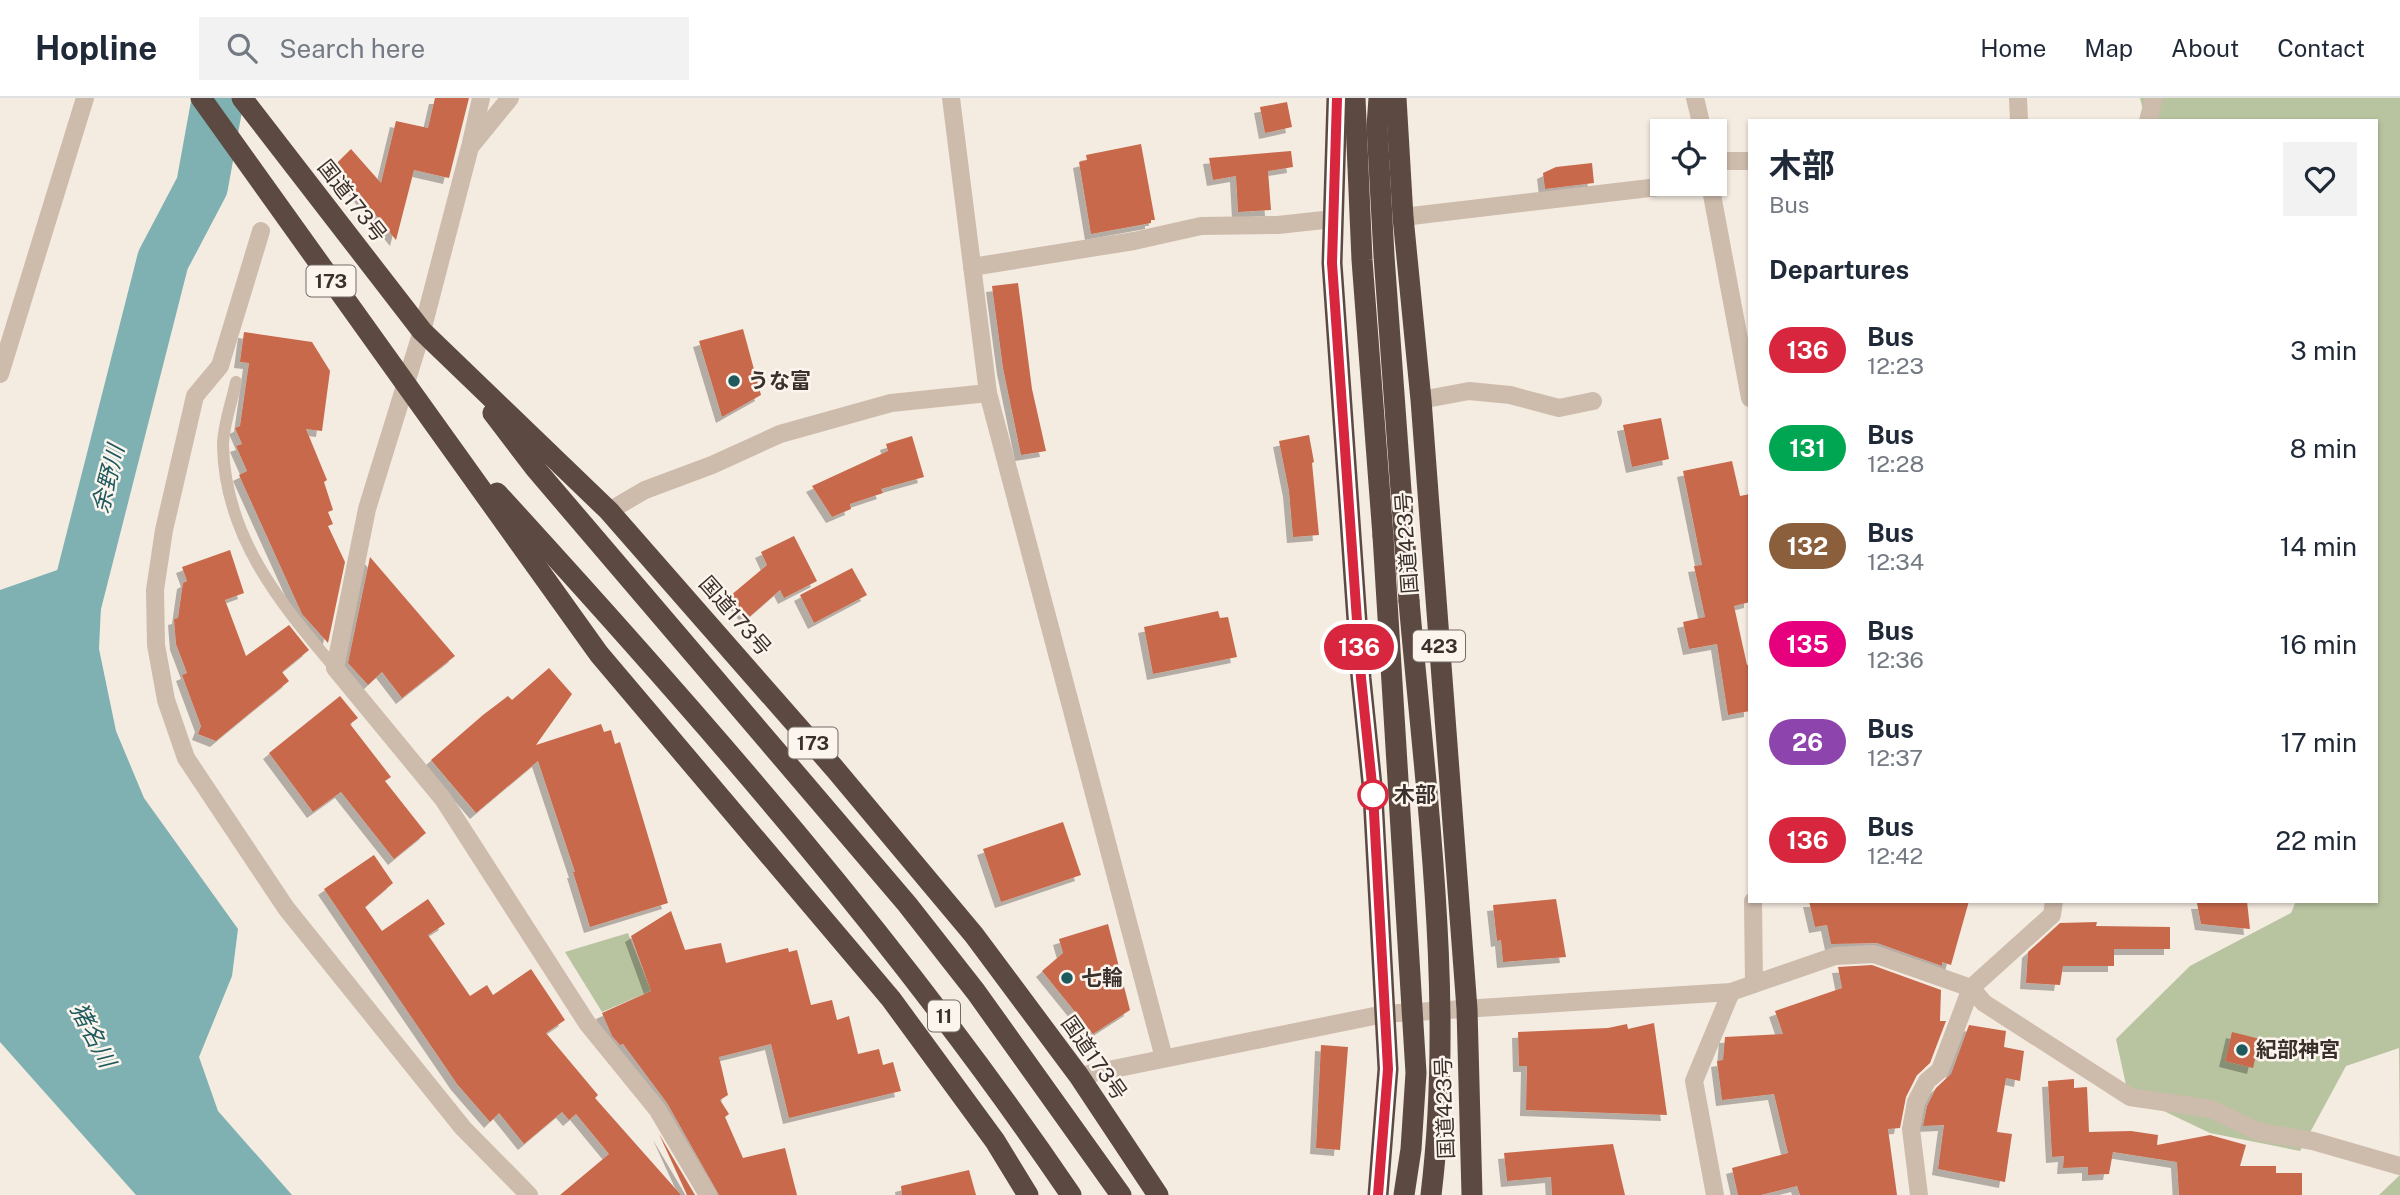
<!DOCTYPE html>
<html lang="en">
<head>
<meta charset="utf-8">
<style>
	:root { --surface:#fff; --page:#f2f2f3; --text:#1f2937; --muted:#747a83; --line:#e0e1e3 }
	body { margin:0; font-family:"Public Sans","Noto Sans JP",sans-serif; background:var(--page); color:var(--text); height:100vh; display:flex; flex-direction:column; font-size:26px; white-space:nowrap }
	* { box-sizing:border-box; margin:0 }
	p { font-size:23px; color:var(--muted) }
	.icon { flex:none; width:38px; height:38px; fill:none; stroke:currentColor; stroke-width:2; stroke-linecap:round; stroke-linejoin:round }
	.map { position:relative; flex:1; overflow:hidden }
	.drawer { position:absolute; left:1748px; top:21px; width:630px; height:784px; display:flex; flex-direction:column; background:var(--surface); border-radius:0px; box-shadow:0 2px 5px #0004 }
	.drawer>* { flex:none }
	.badge { padding:0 14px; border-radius:23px; font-size:24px; line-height:46px }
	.tools { position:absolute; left:1650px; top:21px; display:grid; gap:14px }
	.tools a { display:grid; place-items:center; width:77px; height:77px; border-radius:0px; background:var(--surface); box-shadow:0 2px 5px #0004; font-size:35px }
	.map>.badge { position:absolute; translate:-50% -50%; box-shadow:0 0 0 4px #fff }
	h2 { padding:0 21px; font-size:26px; line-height:63px }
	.round { display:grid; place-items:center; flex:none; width:74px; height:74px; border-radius:0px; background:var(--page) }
	.summary { display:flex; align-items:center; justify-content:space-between; height:119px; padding:0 21px }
	h1 { font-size:33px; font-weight:700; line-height:52px }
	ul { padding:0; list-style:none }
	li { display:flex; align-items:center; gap:21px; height:98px; padding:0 21px }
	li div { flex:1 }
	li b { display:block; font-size:26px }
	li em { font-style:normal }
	li .badge { min-width:77px; font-weight:700; text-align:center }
	header { display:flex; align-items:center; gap:42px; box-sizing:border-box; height:98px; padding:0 35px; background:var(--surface); border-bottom:2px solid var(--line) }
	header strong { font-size:33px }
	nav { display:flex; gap:38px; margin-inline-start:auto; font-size:24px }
	.search { width:490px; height:63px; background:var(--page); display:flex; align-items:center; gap:18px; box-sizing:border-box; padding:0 24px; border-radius:0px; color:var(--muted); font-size:26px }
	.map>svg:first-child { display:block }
	.green { fill:#b8c4a0 }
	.water { fill:#7fb0b2 }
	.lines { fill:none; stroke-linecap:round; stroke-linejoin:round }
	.river { stroke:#7fb0b2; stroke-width:52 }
	.building { fill:#c8694b; filter:url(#shadow) }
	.lane { stroke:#cdbbac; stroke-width:12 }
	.street { stroke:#cdbbac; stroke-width:18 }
	.highway { stroke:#5c4a42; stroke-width:21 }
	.highway-bridge { stroke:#5c4a42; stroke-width:21 }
	.line-casing { stroke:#fff; stroke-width:16 }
	.line { stroke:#d7263d; stroke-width:10 }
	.poi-dot { fill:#1f5a5e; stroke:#fbf5ee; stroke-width:2.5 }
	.stop-dot { fill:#fff; stroke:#d7263d; stroke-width:3.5 }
	.labels { text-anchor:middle; stroke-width:5; stroke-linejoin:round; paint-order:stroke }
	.shield { fill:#fbf5ee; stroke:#756b66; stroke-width:2 }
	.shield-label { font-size:19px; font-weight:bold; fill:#3b302b }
	.street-label { font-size:21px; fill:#3b302b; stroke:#fbf5ee }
	.poi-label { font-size:21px; font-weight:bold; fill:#3b302b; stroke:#fbf5ee; text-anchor:start }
	.stop-label { font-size:21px; font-weight:bold; fill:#3b302b; stroke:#fbf5ee; text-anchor:start }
	.water-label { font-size:23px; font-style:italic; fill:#1f5a5e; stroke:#fbf5ee }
</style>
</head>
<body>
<header>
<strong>Hopline</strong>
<div class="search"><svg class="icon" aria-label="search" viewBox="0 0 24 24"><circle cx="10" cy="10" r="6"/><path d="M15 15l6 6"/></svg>Search here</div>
<nav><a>Home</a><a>Map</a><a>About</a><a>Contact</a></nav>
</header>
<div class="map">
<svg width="2400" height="1097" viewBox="0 0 2400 1097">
	<defs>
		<filter id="shadow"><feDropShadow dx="-6" dy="6" stdDeviation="0" flood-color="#0004"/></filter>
	</defs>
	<rect width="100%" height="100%" fill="#f4ebe1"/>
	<g class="green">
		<path d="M2140,0H2400V1097H2379L2400,1077L2399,950L2346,968L2300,1053L2210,1035L2128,996L2116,941L2190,868L2291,815L2296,803H2376V23H2146Z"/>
		<path d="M628,835L651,893L602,914L565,854Z"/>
	</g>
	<path class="water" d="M63,470L102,486L99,551L116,633L144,700L238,831L232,878L199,959L218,1013L292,1097H136L0,944V492Z"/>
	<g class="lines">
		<path class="river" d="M65,547L163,162L202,88L218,0"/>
	</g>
	<g class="building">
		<path d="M435,0H469L449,80L414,72L396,142L335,67L351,51L381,85L396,23L428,30Z"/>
		<path d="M1287,4L1292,29L1265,35L1260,9Z"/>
		<path d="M1141,46L1155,122H1151V125L1091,136L1079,64L1087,62L1086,57Z"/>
		<path d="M1291,53L1293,69L1268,73L1271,112L1238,114L1236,78L1213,82L1209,60Z"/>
		<path d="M1592,65L1594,85L1545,91L1543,75L1556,69Z"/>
		<path d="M1018,185L1032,291L1046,353L1021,357L1003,270L992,188Z"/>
		<path d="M743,231L761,297L722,319L699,243Z"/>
		<path d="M244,234L312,244L330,273L322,333L306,331L327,382L324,384L333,412L328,414L333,426L328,428L345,464L328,545L302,516L239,377L247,373L236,348L242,346L235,330L240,328L249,265L240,264Z"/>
		<path d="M1661,320L1669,361L1632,369L1623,327Z"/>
		<path d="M1309,337L1314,364L1312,365L1319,437L1293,439L1289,393L1279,343Z"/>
		<path d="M912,338L924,379L881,391L883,395L850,406L851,411L832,419L812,388L888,353L886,346Z"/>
		<path d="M1732,363L1740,398L1750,396V504L1734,508L1747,567L1750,566V613L1728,617L1717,546L1689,551L1683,524L1705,519L1694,468L1702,467L1683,373Z"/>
		<path d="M794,438L817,483L784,500L780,492L748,520L730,498L767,467L761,454Z"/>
		<path d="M230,452L244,495L225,502L246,558L289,527L309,552L282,574L289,583L216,643L198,636L201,628L182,577L187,575L176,546L174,521L178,520L183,485L187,483L182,469Z"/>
		<path d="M370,459L455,558L402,600L382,574L368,587L348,565Z"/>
		<path d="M852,470L867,497L814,525L800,497Z"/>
		<path d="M1218,513L1220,520L1228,519L1237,559L1153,576L1144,529Z"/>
		<path d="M549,570L572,596L536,647L601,626L604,634L611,632L615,646L620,644L668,805L590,829L573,774H575L538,663L476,715L431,662L483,617L508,598L512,602Z"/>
		<path d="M340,598L358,620L350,626L391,679L385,683L426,735L394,761L341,694L313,714L269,655Z"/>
		<path d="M1063,724L1081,777L1001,804L983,751Z"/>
		<path d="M374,757L393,785L365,809L382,833L428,801L445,826L428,837L470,898L487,887L493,897L531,871L565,922L546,935L598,997L595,1000L681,1097H560L609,1056L576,1016L569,1022L562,1014L524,1046L499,1015L490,1024L457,986L324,791Z"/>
		<path d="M1556,801L1566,859L1503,864L1501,842L1497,843L1493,807Z"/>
		<path d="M1809,803H1969L1951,867L1942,864V868L1877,845L1831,846L1827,827L1815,829Z"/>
		<path d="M2247,803L2250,831L2201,826L2197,805Z"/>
		<path d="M671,813L685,852L721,845L726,865L788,850L789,854L797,852L811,907L832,902L837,922L849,918L858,956L879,951L883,967L893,964L901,993L789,1020L771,946L719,959L728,997L720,1002L729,1016L725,1019L743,1060L785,1050L797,1097H719L667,1005L623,946L620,947L612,938L602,915L651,893L631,838Z"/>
		<path d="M2097,824L2096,828L2170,829V851H2114V868H2063L2060,887L2026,885L2028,854L2060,825Z"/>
		<path d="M1108,826L1130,912L1093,936L1042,873L1063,855L1059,841Z"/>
		<path d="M1872,867L1941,892L1940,923H1946L1930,965L1917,977L1906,999L1900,1030L1888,1031L1897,1097H1800L1797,1088L1761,1097H1738L1732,1070L1788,1055L1774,996L1722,1002L1717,963L1723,962L1725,939L1783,936L1775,913L1842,890L1838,869Z"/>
		<path d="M1654,925L1667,1017L1526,1012L1527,968H1519L1518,934L1608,930L1627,926L1628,931Z"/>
		<path d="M1969,927L2006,933L2004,949L2024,953L2020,983L2006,980L1997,1034L2012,1036L2005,1084L1938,1071L1944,1027L1923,1028L1927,1008L1936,990L1951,976Z"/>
		<path d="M2232,934L2260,941L2253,970L2225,963Z"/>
		<path d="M1321,947L1348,949L1340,1052L1316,1050Z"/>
		<path d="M2074,981V990L2087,989L2089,1034L2131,1033L2158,1037L2157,1047L2210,1037L2246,1047L2240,1068H2276V1075H2302V1097H2179L2177,1064L2113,1054L2109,1076L2088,1077V1069L2063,1070L2064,1058L2052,1059L2048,983Z"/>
		<path d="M659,1036L695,1097H687Z"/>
		<path d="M1613,1046L1625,1097H1552L1551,1079L1507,1083L1504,1055Z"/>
		<path d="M969,1072L976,1097H902L901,1088Z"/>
	</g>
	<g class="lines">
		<path class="lane" d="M236,284C232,304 223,327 223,348C225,438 279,504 335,570"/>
		<g class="street">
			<path d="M510,0L470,49L422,233L367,411L335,570L443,701L587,925L657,1011L708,1097"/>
			<path d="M951,0L988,295L1164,960"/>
			<path d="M1695,0L1703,33"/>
			<path d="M2018,0L2019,23"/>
			<path d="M2148,23L2154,0"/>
			<path d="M471,45L481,0"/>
			<path d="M1715,63H1750"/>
			<path d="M1710,86L1750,300"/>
			<path d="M1403,119L1684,86"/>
			<path d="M261,133L220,268L195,298L164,432L155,492L156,547L166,602L186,660L286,810L463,1030L529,1097"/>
			<path d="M972,169L1134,143L1201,128L1278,127L1333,121"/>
			<path d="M0,276L85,0"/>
			<path d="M1421,302L1469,293L1510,297L1559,310L1593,303"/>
			<path d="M609,413L645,392L712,367L780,336L891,305L988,295"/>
			<path d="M1753,803L1754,886"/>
			<path d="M1971,890L1984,905L2130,999L2211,1011L2259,1034L2313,1043L2400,1068"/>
			<path d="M1079,978L1384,916L1731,894L1835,858L1874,856L1971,890L2052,817L2054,803"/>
			<path d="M1715,1097L1694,983L1731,894"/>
			<path d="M1919,1097L1911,1031L1916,1004L1927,983L1940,972L1971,890"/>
		</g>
		<g class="highway">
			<path d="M201,0L599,556L891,901L995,1043L1028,1097"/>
			<path d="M242,0L422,233L609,413L835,671L974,837L1079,978L1158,1097"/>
			<path d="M1337,0L1332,165L1361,580L1373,697L1388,971L1378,1097"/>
			<path d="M1355,0L1362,162L1383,438"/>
			<path d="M1379,0L1377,28L1384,158L1409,503"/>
			<path d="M1396,0L1403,119L1421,302L1467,911L1472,1097"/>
			<path d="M493,315L535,370L907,806L976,894L1121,1097"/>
			<path d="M497,395C701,618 901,846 1071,1097"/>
		</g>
		<g class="highway-bridge">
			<path d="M1383,438L1416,975L1411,1051L1404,1097"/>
			<path d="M1409,503C1426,700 1455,900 1431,1097"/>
		</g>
	</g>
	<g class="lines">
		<defs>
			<path id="line" d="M1337,0L1332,165L1361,580L1373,696L1388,971L1378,1097"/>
		</defs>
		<use href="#line" class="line-casing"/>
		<use href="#line" class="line"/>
	</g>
	<g class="poi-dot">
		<circle cx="734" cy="283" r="7"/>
		<circle cx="1067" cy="880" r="7"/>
		<circle cx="2242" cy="952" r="7"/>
	</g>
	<circle class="stop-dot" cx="1373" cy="697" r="14"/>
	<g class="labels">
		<g class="shield">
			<rect x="306.5" y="167.5" width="49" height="31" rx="5"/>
			<rect x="1413" y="532.5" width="52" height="31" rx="5"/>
			<rect x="788.5" y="629.5" width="49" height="31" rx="5"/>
			<rect x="928" y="902.5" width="32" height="31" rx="5"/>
		</g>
		<g class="shield-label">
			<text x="331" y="190">173</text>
			<text x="1439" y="555">423</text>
			<text x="813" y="652">173</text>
			<text x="944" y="925">11</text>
		</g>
		<g class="street-label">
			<text transform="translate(352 103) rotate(52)" y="7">国道173号</text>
			<text transform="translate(1407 445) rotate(-94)" y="7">国道423号</text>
			<text transform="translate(735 518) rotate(49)" y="7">国道173号</text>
			<text transform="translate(1094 960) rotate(55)" y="7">国道173号</text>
			<text transform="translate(1445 1010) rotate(-92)" y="7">国道423号</text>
		</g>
		<g class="poi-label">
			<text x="748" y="290">うな富</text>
			<text x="1081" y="887">七輪</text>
			<text x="2256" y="959">紀部神宮</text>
		</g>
		<g class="stop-label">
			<text x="1394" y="704">木部</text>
		</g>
		<g class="water-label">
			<text transform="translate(108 381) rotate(-76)" y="8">余野川</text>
			<text transform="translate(93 937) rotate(62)" y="8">猪名川</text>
		</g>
	</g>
</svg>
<div class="tools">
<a><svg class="icon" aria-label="locate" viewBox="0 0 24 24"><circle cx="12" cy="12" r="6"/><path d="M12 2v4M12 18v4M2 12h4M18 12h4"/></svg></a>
</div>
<b class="badge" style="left:1359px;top:549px;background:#d7263d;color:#fff">136</b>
<section class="drawer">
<div class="summary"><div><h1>木部</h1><p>Bus</p></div><a class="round"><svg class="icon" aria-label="heart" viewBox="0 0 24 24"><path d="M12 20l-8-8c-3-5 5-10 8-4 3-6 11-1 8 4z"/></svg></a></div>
<h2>Departures</h2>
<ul>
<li><span class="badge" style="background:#d7263d;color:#fff">136</span><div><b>Bus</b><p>12:23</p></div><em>3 min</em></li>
<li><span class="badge" style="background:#00a651;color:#fff">131</span><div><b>Bus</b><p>12:28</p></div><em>8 min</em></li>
<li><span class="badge" style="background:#8b5e3c;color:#fff">132</span><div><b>Bus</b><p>12:34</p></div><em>14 min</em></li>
<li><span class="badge" style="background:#e6007e;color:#fff">135</span><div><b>Bus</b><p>12:36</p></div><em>16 min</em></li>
<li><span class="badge" style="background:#8e44ad;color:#fff">26</span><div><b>Bus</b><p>12:37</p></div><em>17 min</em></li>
<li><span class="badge" style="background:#d7263d;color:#fff">136</span><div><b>Bus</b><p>12:42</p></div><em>22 min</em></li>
</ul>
</section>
</div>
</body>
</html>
